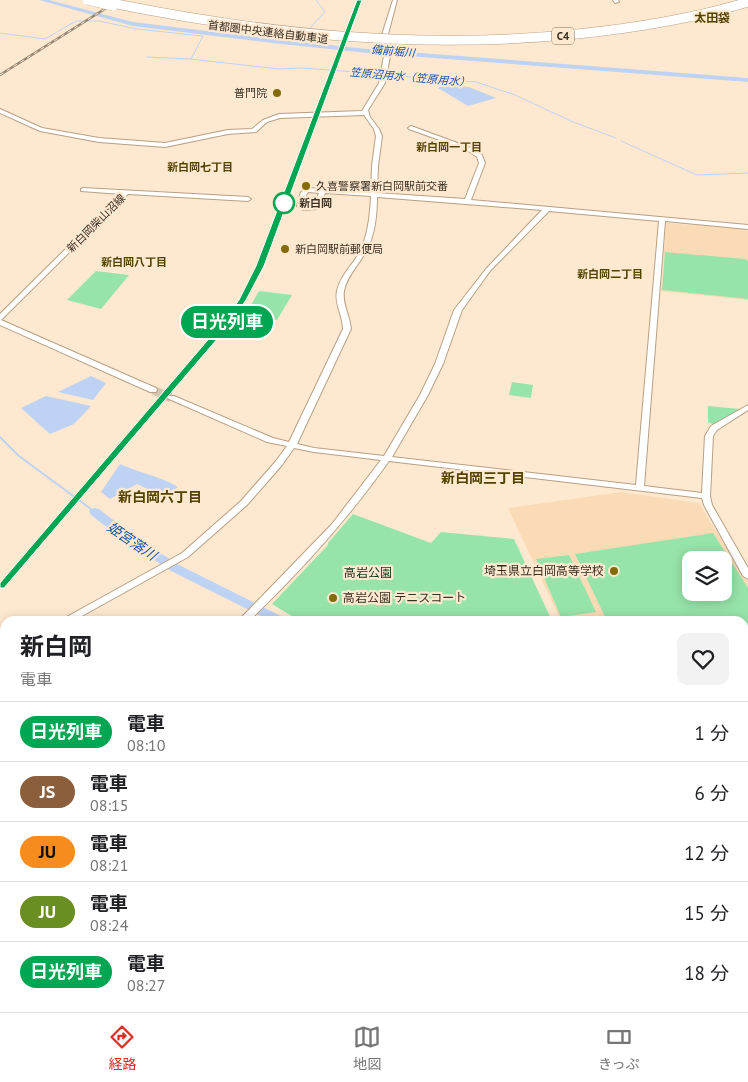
<!DOCTYPE html>
<html lang="ja">
<head>
<meta charset="utf-8">
<style>
	:root { --surface:#fff; --page:#f2f2f2; --text:#202124; --muted:#757577; --line:#e0e0e0; --accent:#d93025 }
	body { margin:0; font-family:"PT Sans","Noto Sans JP",sans-serif; background:var(--page); color:var(--text); height:100vh; display:flex; flex-direction:column; font-size:19px; white-space:nowrap }
	* { box-sizing:border-box; margin:0 }
	p { font-size:16px; color:var(--muted) }
	.icon { flex:none; width:28px; height:28px; fill:none; stroke:currentColor; stroke-width:2; stroke-linecap:round; stroke-linejoin:round }
	.map { position:relative; flex:1; overflow:hidden }
	.panel { position:absolute; left:0px; top:616px; width:749px; height:396px; display:flex; flex-direction:column; background:var(--surface); border-radius:15px 15px 0 0; box-shadow:0 2px 12px #0003 }
	.panel>* { flex:none }
	.badge { padding:0 10px; border-radius:16px; font-size:18px; line-height:32px }
	.fabs { position:absolute; left:682px; top:551px; display:grid; gap:10px }
	.fabs a { display:grid; place-items:center; width:50px; height:50px; border-radius:10px; background:var(--surface); box-shadow:0 2px 12px #0003; font-size:25px }
	.map>.badge { position:absolute; translate:-50% -50%; box-shadow:0 0 0 2px #fff }
	.round { display:grid; place-items:center; flex:none; width:52px; height:52px; border-radius:10px; background:var(--page) }
	.headline { display:flex; align-items:center; justify-content:space-between; height:85px; padding:0 20px }
	h1 { font-size:24px; font-weight:700; line-height:38px }
	ul { padding:0; list-style:none }
	li { display:flex; align-items:center; gap:15px; height:60px; padding:0 20px; border-top:1px solid var(--line) }
	li div { flex:1 }
	li b { display:block; font-size:19px }
	li em { font-style:normal }
	li .badge { min-width:55px; font-weight:700; text-align:center }
	.tabs { display:flex; justify-content:space-around; align-items:center; height:70px; border-top:1px solid var(--line); background:var(--surface); font-size:14px; color:var(--muted) }
	.tabs a { display:grid; justify-items:center; gap:2px }
	.tabs .current { color:var(--accent) }
	.map>svg:first-child { display:block }
	.built { fill:#fbdbb6; fill-rule:evenodd }
	.green { fill:#97e4aa; fill-rule:evenodd }
	.water { fill:#bed2f4 }
	.lines { fill:none; stroke-linecap:round; stroke-linejoin:round }
	.stream-far1 { stroke:#bed2f4; stroke-width:1 }
	.stream { stroke:#bed2f4; stroke-width:2 }
	.river { fill:#bed2f4; fill-rule:evenodd }
	.tertiary-tunnel { stroke:#d7c4ae; stroke-width:9; stroke-dasharray:9 4.5; stroke-linecap:butt }
	.tertiary-casing { stroke:#b89f82; stroke-width:2 }
	.secondary-casing { stroke:#b89f82; stroke-width:2 }
	.motorway-casing { stroke:#b89f82; stroke-width:2 }
	.tertiary { fill:#fff; fill-rule:evenodd }
	.secondary { fill:#fff; fill-rule:evenodd }
	.motorway { fill:#fff; fill-rule:evenodd }
	.rail-far1-casing { stroke:#968674; stroke-width:2.5 }
	.rail-casing { stroke:#968674; stroke-width:4 }
	.rail-far1 { stroke:#fee9d0; stroke-width:1; stroke-dasharray:4; stroke-linecap:butt }
	.rail { stroke:#fee9d0; stroke-width:2; stroke-dasharray:5.5; stroke-linecap:butt }
	.motorway-bridge-casing { stroke:#b89f82; stroke-width:10; stroke-linecap:butt }
	.motorway-bridge { stroke:#fff; stroke-width:9 }
	.line { fill:#00a651; stroke:#fff }
	.poi-dot { fill:#856b06; stroke:#fee9d0; stroke-width:2 }
	.stop-dot { fill:#fff; stroke:#00a651; stroke-width:2.5 }
	.labels { text-anchor:middle; stroke-width:4.5; stroke-linejoin:round; paint-order:stroke }
	.far-street-label { font-size:11px; fill:#3a3024; stroke:#fee9d0 }
	.shield { fill:#fee9d0; stroke:#756858; stroke-width:1 }
	.shield-label { font-size:11px; font-weight:bold; fill:#3a3024 }
	.far-water-label { font-size:11px; font-style:italic; fill:#1851ae; stroke:#fee9d0 }
	.far-poi-label { font-size:11px; fill:#3a3024; stroke:#fee9d0; text-anchor:start }
	.far-neighbourhood-label { font-size:11px; font-weight:bold; fill:#544200; stroke:#fee9d0 }
	.far-stop-label { font-size:11px; font-weight:bold; fill:#3a3024; stroke:#fee9d0; text-anchor:start }
	.far-quarter-label { font-size:12px; font-weight:bold; fill:#544200; stroke:#fee9d0 }
	.poi-label { font-size:12px; fill:#3a3024; stroke:#fee9d0; text-anchor:end }
	.park-label { font-size:12px; fill:#0d341b; stroke:#fee9d0 }
	.neighbourhood-label { font-size:14px; font-weight:bold; fill:#544200; stroke:#fee9d0 }
	.water-label { font-size:14px; font-style:italic; fill:#1851ae; stroke:#fee9d0 }
</style>
</head>
<body>
<div class="map">
<svg width="748" height="1012" viewBox="0 0 748 1012">
	<rect width="100%" height="100%" fill="#fee9d0"/>
	<g class="built">
		<path d="M666,223L745,229L748,231V300L661,291Z"/>
		<path d="M621,492L699,503L748,582V645H744V621H561L508,508ZM691,560H724V592H691Z"/>
	</g>
	<g class="green">
		<path d="M665,252L745,259L748,261V299L662,290Z"/>
		<path d="M96,271L129,275L101,309L67,300Z"/>
		<path d="M259,291L292,295L277,320L245,315Z"/>
		<path d="M512,382L533,385L531,398L509,395Z"/>
		<path d="M708,406L740,409L714,425L708,422Z"/>
		<path d="M353,514L431,543L441,532L514,539L552,621H300L272,604L328,545V543Z"/>
		<path d="M713,533L748,588V629L744,630V621H607L575,554ZM691,560H724V592H691Z"/>
		<path d="M569,555L596,612L561,617L536,559Z"/>
	</g>
	<g class="water">
		<path d="M444,85L469,87L496,98L468,106L438,88Z"/>
		<path d="M91,376L106,383L93,400L58,392Z"/>
		<path d="M46,396L91,406L74,424L50,434L21,408Z"/>
		<path d="M120,464C139,473 160,476 178,487L164,497L137,484L110,499L101,492Z"/>
	</g>
	<g class="lines">
		<g class="stream-far1">
			<path d="M308,30L325,12L316,0"/>
			<path d="M0,33L45,39L76,21H99L137,29L203,36L191,59"/>
			<path d="M288,42L299,35"/>
			<path d="M147,57L190,59L279,69L302,68L382,74"/>
			<path d="M386,75L476,82L515,95L573,122L616,138"/>
			<path d="M621,141L697,175L748,173"/>
		</g>
		<g class="stream">
			<path d="M0,437L19,456L95,512"/>
			<path d="M121,532L124,531"/>
		</g>
		<g class="river">
			<path d="M39,0H49L133,22L281,40L368,49L748,78V82L368,53L281,44L133,26Z"/>
			<path d="M95,508L99,509L125,529L130,537L150,546L179,565L285,618L287,621H271L171,571L142,552L122,543L117,535L91,515L89,512L91,509Z"/>
			<path d="M744,846L748,847V860L744,859Z"/>
		</g>
		<path class="tertiary-tunnel" d="M153,390L171,398"/>
		<defs>
			<g id="tertiary">
				<path d="M393,0H397L387,38L390,56L385,83L368,110L370,117L379,129L382,136L378,166L377,193L465,199L479,163L477,157L467,150L409,129L408,128L411,126L471,148L482,155L485,163L471,200L748,225V229L665,221L644,486L702,493L705,436L711,426L748,405V410L717,430L713,436L710,496L712,505L748,568V579L743,576L704,505L702,498L389,461C348,519 300,572 249,621H238L332,524L381,460L314,452L294,448L282,465L247,505L188,557L73,621H61L63,619L182,553L241,501L276,461L287,446L267,442L167,398L168,396H174L273,438L289,442L343,329C343,316 334,303 337,291C340,276 352,266 359,253C368,236 370,216 371,196L325,193L319,209L303,210L297,206L301,192L308,188L371,192L372,166L376,136L374,129L364,115L280,118L267,122L256,132L228,134L165,147L99,142L40,131L0,113V109L42,128L99,138L165,143L228,130L252,129L263,120L279,114L362,111L379,83L384,56L381,38ZM309,192L319,193L314,206L303,205L307,193ZM377,197L542,210L486,269L454,310L435,364L420,395L384,456L314,448L297,444L351,329C350,316 342,304 344,291C347,276 358,266 365,253C375,236 377,216 377,197ZM549,211L659,221L636,485L392,457L428,395L443,364L462,310L490,271Z"/>
				<path d="M613,0H618L619,2L615,3Z"/>
				<path d="M83,188L248,197L251,199L248,201L128,194L1,320L156,388L157,390L156,392H150L0,325V314L121,194L81,191V189Z"/>
				<path d="M748,768V782L744,783V770Z"/>
				<path d="M0,805L4,806L5,808V825L1,823L0,821Z"/>
				<path d="M5,832V844L0,847V835Z"/>
				<path d="M80,1008H92L94,1012H81Z"/>
				<path d="M574,1008H588L587,1012H572Z"/>
			</g>
			<g id="secondary">
				<path d="M0,632L5,635V648L0,645Z"/>
				<path d="M168,1008H182L184,1012H170Z"/>
			</g>
			<g id="motorway">
				<path d="M0,691L5,693V713L0,711Z"/>
				<path d="M0,729L5,730V751L0,750Z"/>
				<path d="M108,1008H128L130,1012H110Z"/>
				<path d="M131,1008H151L153,1012H133Z"/>
			</g>
		</defs>
		<use href="#tertiary" class="tertiary-casing"/>
		<use href="#secondary" class="secondary-casing"/>
		<use href="#motorway" class="motorway-casing"/>
		<use href="#tertiary" class="tertiary"/>
		<use href="#secondary" class="secondary"/>
		<use href="#motorway" class="motorway"/>
		<defs>
			<g id="rail-far1">
				<path d="M0,75L119,0"/>
				<path d="M171,387L221,329L242,300L260,266L360,0"/>
			</g>
			<path id="rail" d="M0,586L172,385"/>
		</defs>
		<use href="#rail-far1" class="rail-far1-casing"/>
		<use href="#rail" class="rail-casing"/>
		<use href="#rail-far1" class="rail-far1"/>
		<use href="#rail" class="rail"/>
		<defs>
			<g id="motorway-bridge">
				<path d="M87,0L113,6"/>
				<path d="M107,2C263,34 418,50 577,34C635,28 692,19 748,2"/>
			</g>
		</defs>
		<use href="#motorway-bridge" class="motorway-bridge-casing"/>
		<use href="#motorway-bridge" class="motorway-bridge"/>
	</g>
	<path class="line" d="M357,0H362L264,266L246,300L224,331L4,588H0V583L218,328L239,300L256,266Z"/>
	<g class="poi-dot">
		<circle cx="277" cy="93" r="5"/>
		<circle cx="306" cy="186" r="5"/>
		<circle cx="285" cy="249" r="5"/>
		<circle cx="614" cy="571" r="5"/>
		<circle cx="333" cy="598" r="5"/>
	</g>
	<circle class="stop-dot" cx="284" cy="203" r="10"/>
	<g class="labels">
		<g class="far-street-label">
			<text transform="translate(268 32) rotate(7)" y="4">首都圏中央連絡自動車道</text>
			<text transform="translate(96 223) rotate(-45)" y="4">新白岡柴山沼線</text>
		</g>
		<rect class="shield" x="552" y="27.5" width="22" height="17" rx="4"/>
		<g class="shield-label">
			<text x="563" y="40">C4</text>
		</g>
		<g class="far-water-label">
			<text transform="translate(393 51) rotate(5)" y="4">備前堀川</text>
			<text transform="translate(410 77) rotate(5)" y="4">笠原沼用水（笠原用水）</text>
		</g>
		<g class="far-poi-label">
			<text x="267" y="97" text-anchor="end">普門院</text>
			<text x="316" y="190">久喜警察署新白岡駅前交番</text>
			<text x="295" y="253">新白岡駅前郵便局</text>
		</g>
		<g class="far-neighbourhood-label">
			<text x="449" y="151">新白岡一丁目</text>
			<text x="200" y="171">新白岡七丁目</text>
			<text x="134" y="266">新白岡八丁目</text>
			<text x="610" y="278">新白岡二丁目</text>
		</g>
		<g class="far-stop-label">
			<text x="299" y="207">新白岡</text>
		</g>
		<g class="far-quarter-label">
			<text x="712" y="22">太田袋</text>
		</g>
		<g class="poi-label">
			<text x="604" y="575">埼玉県立白岡高等学校</text>
			<text x="343" y="602" text-anchor="start">高岩公園 テニスコート</text>
		</g>
		<g class="park-label">
			<text x="368" y="577">高岩公園</text>
		</g>
		<g class="neighbourhood-label">
			<text x="483" y="483">新白岡三丁目</text>
			<text x="160" y="502">新白岡六丁目</text>
		</g>
		<g class="water-label">
			<text transform="translate(132 541) rotate(34)" y="5">姫宮落川</text>
		</g>
	</g>
</svg>
<div class="fabs">
<a><svg class="icon" aria-label="layers" viewBox="0 0 24 24"><path d="M12 4l9 5-9 5-9-5zM3 14l9 5 9-5"/></svg></a>
</div>
<b class="badge" style="left:227px;top:322px;background:#00a651;color:#fff">日光列車</b>
<section class="panel">
<div class="headline"><div><h1>新白岡</h1><p>電車</p></div><a class="round"><svg class="icon" aria-label="heart" viewBox="0 0 24 24"><path d="M12 20l-8-8c-3-5 5-10 8-4 3-6 11-1 8 4z"/></svg></a></div>
<ul>
<li><span class="badge" style="background:#00a651;color:#fff">日光列車</span><div><b>電車</b><p>08:10</p></div><em>1 分</em></li>
<li><span class="badge" style="background:#8b5e3c;color:#fff">JS</span><div><b>電車</b><p>08:15</p></div><em>6 分</em></li>
<li><span class="badge" style="background:#f68b1e;color:#111">JU</span><div><b>電車</b><p>08:21</p></div><em>12 分</em></li>
<li><span class="badge" style="background:#6b8e23;color:#fff">JU</span><div><b>電車</b><p>08:24</p></div><em>15 分</em></li>
<li><span class="badge" style="background:#00a651;color:#fff">日光列車</span><div><b>電車</b><p>08:27</p></div><em>18 分</em></li>
</ul>
</section>
</div>
<nav class="tabs">
<a class="current"><svg class="icon" aria-label="directions" viewBox="0 0 24 24"><path d="M12 3l9 9-9 9-9-9zM9 14v-3h6M13 9l2 2-2 2"/></svg>経路</a>
<a><svg class="icon" aria-label="map" viewBox="0 0 24 24"><path d="M3 6l6-2 6 2 6-2v14l-6 2-6-2-6 2zM9 4v14M15 6v14"/></svg>地図</a>
<a><svg class="icon" aria-label="tickets" viewBox="0 0 24 24"><path d="M3 7h18v10H3zM15 7v10"/></svg>きっぷ</a>
</nav>
</body>
</html>
